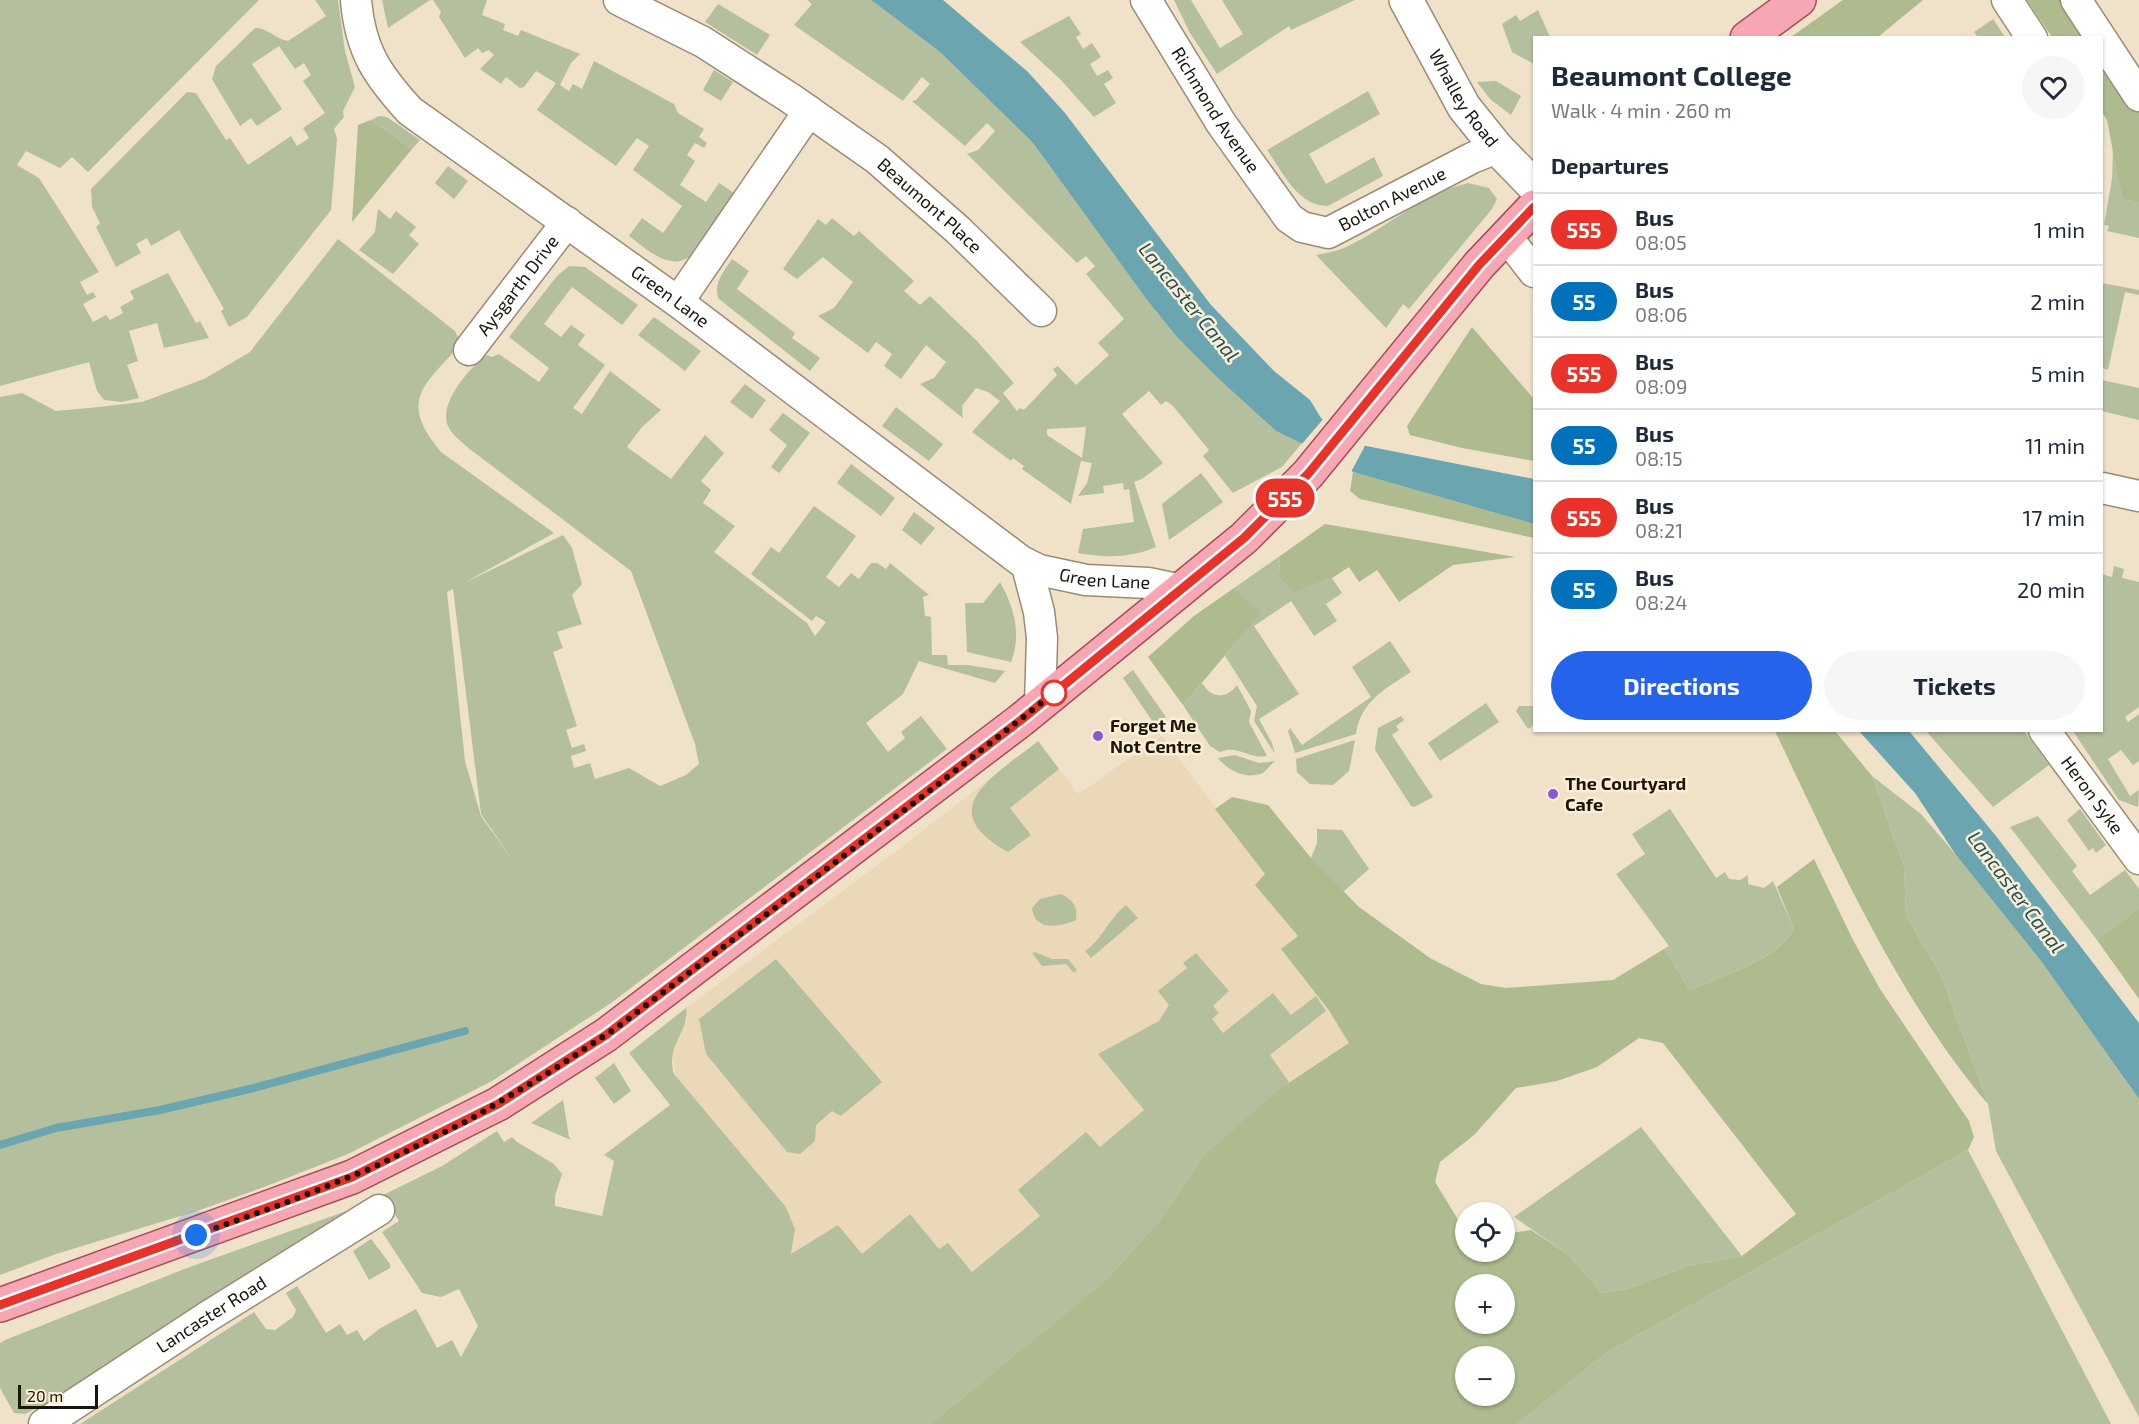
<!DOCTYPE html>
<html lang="en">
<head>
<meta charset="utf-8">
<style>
	:root { --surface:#fff; --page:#f6f6f7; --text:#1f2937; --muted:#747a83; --line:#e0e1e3; --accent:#2563eb }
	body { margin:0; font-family:"Exo 2",sans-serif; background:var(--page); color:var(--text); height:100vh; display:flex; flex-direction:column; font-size:22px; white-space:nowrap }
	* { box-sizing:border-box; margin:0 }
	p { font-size:20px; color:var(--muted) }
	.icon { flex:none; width:33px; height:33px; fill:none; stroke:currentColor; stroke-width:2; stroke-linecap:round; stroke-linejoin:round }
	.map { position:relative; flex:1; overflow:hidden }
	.sheet { position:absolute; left:1533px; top:36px; width:570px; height:696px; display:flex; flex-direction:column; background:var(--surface); border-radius:0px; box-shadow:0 2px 4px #0004 }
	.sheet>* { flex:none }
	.badge { padding:0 12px; border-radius:20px; font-size:21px; line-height:39px }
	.buttons { position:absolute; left:1455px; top:1202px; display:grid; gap:12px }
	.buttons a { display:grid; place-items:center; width:60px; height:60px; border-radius:50%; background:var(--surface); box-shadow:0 2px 4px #0004; font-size:30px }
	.scale { position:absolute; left:18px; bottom:15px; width:80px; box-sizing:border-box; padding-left:6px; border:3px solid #1a150d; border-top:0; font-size:16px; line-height:21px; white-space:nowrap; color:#1a150d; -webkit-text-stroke:4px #fdeed6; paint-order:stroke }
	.you { position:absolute; width:30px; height:30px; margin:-15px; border:4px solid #fff; border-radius:50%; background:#1a73e8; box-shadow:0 0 0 9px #1a73e833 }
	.map>.badge { position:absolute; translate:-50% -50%; box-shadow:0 0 0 3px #fff }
	h2 { padding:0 18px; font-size:22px; line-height:54px }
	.round { display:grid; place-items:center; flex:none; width:63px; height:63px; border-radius:32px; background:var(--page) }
	.headline { display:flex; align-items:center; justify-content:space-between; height:102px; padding:0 18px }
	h1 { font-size:28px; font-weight:700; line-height:45px }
	.cta { display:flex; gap:12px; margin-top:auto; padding:12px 18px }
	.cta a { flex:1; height:69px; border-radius:36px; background:var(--accent); color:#fff; font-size:24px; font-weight:700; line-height:69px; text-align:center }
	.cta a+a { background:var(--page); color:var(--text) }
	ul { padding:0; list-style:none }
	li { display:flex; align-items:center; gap:18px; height:72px; padding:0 18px; border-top:2px solid var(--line) }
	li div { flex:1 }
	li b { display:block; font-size:22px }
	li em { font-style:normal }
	li .badge { min-width:66px; font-weight:700; text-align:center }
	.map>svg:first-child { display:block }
	.built { fill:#ebd8b9; fill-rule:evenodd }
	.green { fill:#b4c09d; fill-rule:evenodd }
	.forest { fill:#adbb8f; fill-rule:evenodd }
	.water { fill:#6ba5af }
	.pier { fill:#f0e1c9 }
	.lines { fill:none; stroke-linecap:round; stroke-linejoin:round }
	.stream { stroke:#6ba5af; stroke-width:8 }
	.minor-casing { stroke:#9a8c76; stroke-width:33 }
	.tertiary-casing { stroke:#9a8c76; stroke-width:36 }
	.primary-casing { stroke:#a64e59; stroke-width:36 }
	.minor { stroke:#fff; stroke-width:30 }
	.tertiary { stroke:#fff; stroke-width:33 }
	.primary { stroke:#f7a7b4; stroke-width:33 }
	.line-casing { stroke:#fff; stroke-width:14 }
	.line { stroke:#e7332a; stroke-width:9 }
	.walk { stroke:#1a150d; stroke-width:6; stroke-dasharray:0 10.8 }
	.stop-dot { fill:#fff; stroke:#e7332a; stroke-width:3 }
	.poi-dot { fill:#8759d2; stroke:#fdeed6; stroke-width:2 }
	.labels { text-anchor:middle; stroke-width:5; stroke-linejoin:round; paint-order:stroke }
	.street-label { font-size:18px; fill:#1a150d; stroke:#fdeed6 }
	.poi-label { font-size:18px; font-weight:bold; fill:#1a150d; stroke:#fdeed6; text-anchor:start }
	.water-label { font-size:20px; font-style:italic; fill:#1f525a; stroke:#fdeed6 }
</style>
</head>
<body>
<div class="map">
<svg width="2139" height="1424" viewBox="0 0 2139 1424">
	<rect width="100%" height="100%" fill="#f0e1c9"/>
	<path class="built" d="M1162,736L1283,897L1440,1162L1435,1175L1437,1188L1465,1231L1466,1323H1504L1517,1424H926L790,1255L795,1229L786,1207L676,1078L672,1056L679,1035L687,1021L686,1008L903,846L1038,741L1078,794ZM1466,1356H1504V1395H1466Z"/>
	<g class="green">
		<path d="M0,0H259L88,172L72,157L60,168L26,151L17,165L39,178L99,272L80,282L87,295L93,292L96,297L83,304L93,322L106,315L110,320L123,313L120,307L134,299L130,291L168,273L196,323L200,321L209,338L164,348L157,323L129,331L138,361L127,365L139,398L122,402L104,400L97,391L89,362L0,386Z"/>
		<path d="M315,0H338L345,51L355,87L343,111L344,117L334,129L337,139L331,210L247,317L229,327L221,311L224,309L179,230L151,246L147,238L136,244L141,253L116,267L96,227L100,223L92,207L91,189L187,92L196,93L226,140L230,138L248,165L291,136L297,146L309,138L303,128L325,113L303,81L311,75L304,63L295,69L279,46L252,64L282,109L257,126L251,118L240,126L212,79L216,66L255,28C267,27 275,39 288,41L326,16Z"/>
		<path d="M382,0H430L388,28Z"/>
		<path d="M433,0H487L482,15L505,24L503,30L518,36L521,30L580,54L571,63L560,85L569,91L573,84L582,89L594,61L674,104L678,113L704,129L699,137L707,143L704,148L695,143L687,155L695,161L680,185L706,202L719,183L734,193L689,257C669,271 645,248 629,236L642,218L663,233L682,206L633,170L649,146L637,138L616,166L537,110L556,83L536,71L524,87L520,88L506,77L501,84L480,69L494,55L489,50L482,53L478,48L465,58L439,17L441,12Z"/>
		<path d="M807,0H871L940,52L1033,143L1147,300L1176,336L1276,431L1303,442L1282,467L1233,493L1203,456L1209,450L1173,406L1166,401L1161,405L1149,391L1122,414L1163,463L1142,479L1134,482L1156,547C1131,558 1104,558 1078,553L1083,529L1134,522L1129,489L1124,490L1123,483L1103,486L1104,493L1078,496L1087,483L1092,463L1081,461L1071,504L1022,469L1024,466L1013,458L1011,461L972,432L1000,401L988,392L976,388L962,406L963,418L920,384L934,378L946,362L926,345L901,379L884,366L892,354L876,342L868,353L818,316L834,308L853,282L823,257L797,279L783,269L818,219L826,225L832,218L854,236L859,231L914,281L904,291L920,305L930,296L976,340L1014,383L1003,393L1017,411L1020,408L1024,410L1057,375L1053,369L1058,366L1076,385L1109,355L1098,343L1124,319L1086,274L1095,266L1086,256L1077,263L967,154L978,150L995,131L987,123L965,146L912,101L916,100L930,84L922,77L903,101L794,25L812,4ZM1086,427L1082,458L1047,435V429Z"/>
		<path d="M1174,0H1191L1220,48L1243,34L1222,0H1355L1291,30L1289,26L1217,74L1190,33Z"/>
		<path d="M718,4L770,35L757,55L705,22Z"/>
		<path d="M1538,10L1550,37L1534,38V64L1512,52L1502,24L1516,15L1520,21Z"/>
		<path d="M1069,16L1081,34L1076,37L1083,49L1092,43L1101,57L1090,64L1097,76L1108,70L1113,78L1104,84L1116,103L1094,117L1061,80L1020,42Z"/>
		<path d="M1993,19L2005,37H1978L1974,32Z"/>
		<path d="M714,70L733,82L721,101L703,90Z"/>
		<path d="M1496,81L1521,96L1511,115L1490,99L1477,82Z"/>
		<path d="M1368,91L1380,114L1309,154L1326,184L1374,157L1383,176L1328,206C1298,207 1282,171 1267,150Z"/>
		<path d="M379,116L387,117L420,140L412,149L371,120Z"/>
		<path d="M2113,149L2122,199L2139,203V238L2107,231L2109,226L2104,225L2112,179Z"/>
		<path d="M448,166L468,181L454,199L435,183Z"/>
		<path d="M1468,183L1489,188L1497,199L1492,209L1409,309L1403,304L1386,328L1316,255C1326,253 1339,251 1348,246C1388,227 1424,193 1468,183Z"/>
		<path d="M378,209L390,219L396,211L416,227L409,235L419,244L393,274L359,250L375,232Z"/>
		<path d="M338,239L455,331L461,344C425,385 397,400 441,452L554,533L464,583L563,535L572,548L582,584L572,595L582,624L557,632L563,648L553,652L577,726L566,730L572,748L584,744L586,751L571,756L574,768L590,763L595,779L629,768L660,786L686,775L699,764L695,744L631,571L467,447C461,441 452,435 448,426C438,403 470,368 486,355L492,357L499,354L539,382L549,368L509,337L557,276L569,266L585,267L638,305L622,325L572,287L544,324L561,337L571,325L585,335L578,345L605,365L573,408L582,414L610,371L661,410L642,427L627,447L671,479L705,435L724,453L701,481L711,490L703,503L735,526L714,552L807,623L815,636L826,622L816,616L812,621L751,574L771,547L779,553L814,506L856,536L826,577L839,587L851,573L859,579L871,563H877L886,569L890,563L929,595L923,597L925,616L931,617L932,655H947L948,665H967L1005,671L995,683L919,661L903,694L866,723L888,752L905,738L901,732L921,716L947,749L611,1003L492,1081L348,1154L264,1187L200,1210L56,1254L0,1275V397L22,393L56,411L99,407L142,402L204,379L250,352ZM453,589L481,814L514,862L481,816L465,761L447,592Z"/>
		<path d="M732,259L749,271L737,289L791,330L795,333L792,338L820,358L810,371L719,299C712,285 724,271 732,259Z"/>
		<path d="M2102,283L2139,290V295L2125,292L2108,370L2102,368Z"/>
		<path d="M654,317L701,351L685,371L638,335Z"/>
		<path d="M2102,380L2139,388V420L2102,411Z"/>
		<path d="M745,384L766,400L752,419L730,402Z"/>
		<path d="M896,407L943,444L929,461L882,426Z"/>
		<path d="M783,413L810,433L779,473L771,467L787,445L769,430Z"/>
		<path d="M851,464L895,498L881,516L837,483Z"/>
		<path d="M1201,473L1223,502L1169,540L1162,504Z"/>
		<path d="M914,512L935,528L921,545L902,530Z"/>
		<path d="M1280,556L1279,577L1294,591L1332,578L1342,593L1326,604L1337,621L1314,636L1291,601L1254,626L1299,694L1259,719L1272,743L1275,754L1254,721L1257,706L1225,656L1260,613L1234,588Z"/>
		<path d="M2114,566L2124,569L2122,578L2139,582V707L2125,717L2128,722L2139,714V761L2133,765L2121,750L2108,759L2130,796L2139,790L2138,807L2119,800L2073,731L2102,730V574L2112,577Z"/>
		<path d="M1000,582C1014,607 1022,634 1011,662L967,652L965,603H983Z"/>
		<path d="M1390,641L1411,672C1386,688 1360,702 1356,734L1295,753L1288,731L1290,728L1302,745L1371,697L1352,667Z"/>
		<path d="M1133,670L1166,717L1155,725L1123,678Z"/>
		<path d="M1202,683C1211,698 1226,700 1237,685L1251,711L1249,722L1267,756C1250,760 1238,744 1220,752L1210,746L1183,705Z"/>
		<path d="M1486,703L1499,722L1440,761L1428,743Z"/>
		<path d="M1519,706H1534V725L1528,729L1516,711Z"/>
		<path d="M1401,716L1404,720L1396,726L1399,730L1392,735L1433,797L1414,807L1411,806L1375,750L1378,728Z"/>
		<path d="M1926,731H2024L2049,765L1993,807Z"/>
		<path d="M1355,740L1349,771L1333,785L1310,784L1297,772L1296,759Z"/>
		<path d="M1038,741L1059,769L1010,808L1031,835L1008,852C930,809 996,775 1038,741Z"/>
		<path d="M1235,755L1259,763L1275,761L1263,773C1247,780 1228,771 1218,758Z"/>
		<path d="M1872,776L1921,814L1956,855L2041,961L2139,1099V1417L1996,1151L1988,1104L1941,975L1906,915L1904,866Z"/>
		<path d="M1670,809L1716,878L1725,872L1729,879L1740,880L1748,875V884L1764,888L1773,881L1794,929C1773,962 1724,975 1690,990L1664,949L1669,946L1616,874L1645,854L1632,834Z"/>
		<path d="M2080,809L2106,845L2096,853L2093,848L2089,851L2067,820Z"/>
		<path d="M2038,816L2077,866L2072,871L2090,895L2125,870L2139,889V908L2097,940L2010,827Z"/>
		<path d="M1317,829L1342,830L1369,869L1343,892L1311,858L1317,843Z"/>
		<path d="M1061,894C1073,900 1078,906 1076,920C1059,927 1035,932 1032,908L1040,899Z"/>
		<path d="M1126,905L1138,918L1091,958L1085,951C1102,940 1109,918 1126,905Z"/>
		<path d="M1035,952L1052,959H1068L1077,970L1074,973L1066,964L1042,966L1032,953Z"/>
		<path d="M1196,953L1229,991L1213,1006L1219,1013L1212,1019L1223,1033L1273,993L1291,1015L1316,996L1326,1011L1270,1055L1289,1082L1203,1156L1162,1218L1107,1279L931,1424H80L254,1312L266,1329L275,1330L293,1317L296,1310L286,1293L297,1286L326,1333L340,1324L347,1335L357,1330L364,1341L379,1329L416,1309L437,1348L452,1340L461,1357L478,1326L459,1289L441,1297L422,1293L382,1232L399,1221L383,1195L442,1166L497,1131L504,1142L512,1137L517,1142L554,1164L562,1174L555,1196V1206L602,1216L614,1161L604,1155L670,1105L629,1053L686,1008C690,1031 665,1046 674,1074L786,1207L795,1229L791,1254L838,1225L862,1254L910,1214L939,1249L948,1243L972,1272L1040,1216L1018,1190L1086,1132L1100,1147L1144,1110L1098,1054L1159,1021L1169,1005L1158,991L1187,968L1183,963Z"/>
		<path d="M776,959L882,1082L841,1116L832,1111L816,1125L815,1141L800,1154L787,1152L706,1054L699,1019Z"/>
		<path d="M614,1063L631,1091L614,1104L595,1078Z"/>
		<path d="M563,1100L569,1137L571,1140L531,1123Z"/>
		<path d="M1641,1127L1742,1256L1687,1266L1628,1289L1602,1293L1569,1255L1514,1217Z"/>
		<path d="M1968,1150L2111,1424H1517L1606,1353Z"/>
		<path d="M352,1209L354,1214L44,1410L40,1406L25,1414L14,1413L0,1388V1343L5,1340L187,1268Z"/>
		<path d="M371,1239L390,1264V1268L369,1280L353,1251Z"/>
	</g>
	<g class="forest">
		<path d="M1843,0H1923L1878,37H1791Z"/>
		<path d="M2027,0H2067L2093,37H2052Z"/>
		<path d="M2102,50L2139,110V203L2122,199L2107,120L2102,112Z"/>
		<path d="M371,120L412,149L352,222L358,125Z"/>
		<path d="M1472,327L1534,399V461L1462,448L1410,435L1407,426Z"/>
		<path d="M1353,472L1534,524V538L1360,499L1350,491Z"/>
		<path d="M1325,524L1515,557L1453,565L1399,602L1377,570L1359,582L1349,567L1332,578L1294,592L1279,577L1280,556Z"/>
		<path d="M1234,588L1261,613L1183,705L1148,657L1194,616Z"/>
		<path d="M1775,731H1835L1872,776L1904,866L1906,915L1941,975L1988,1104C1900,1002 1833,853 1775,731Z"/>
		<path d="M1232,797L1268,805L1311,858L1359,907L1430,958L1481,984L1506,988L1613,980L1664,949L1690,990C1724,975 1774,962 1794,929L1777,887L1814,859L1853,940L1880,989L1969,1121L1974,1137L1968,1150L1606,1353L1517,1424H931L1107,1279L1162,1218L1203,1156L1281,1088L1349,1043L1328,1009L1281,949L1298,936L1255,885L1265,874L1215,809ZM1639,1038L1663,1043L1796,1214L1742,1256L1687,1266L1628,1289L1602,1293L1569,1255L1531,1230L1505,1234L1504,1251H1466L1465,1231L1435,1182L1440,1162L1474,1135L1516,1088L1557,1081L1597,1067ZM1466,1284H1504V1323H1466ZM1466,1356H1504V1395H1466Z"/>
		<path d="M2139,908V999L2097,940Z"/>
	</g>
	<g class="water">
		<path d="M871,0H943L1028,72L1065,113L1211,305L1274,371L1310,400L1321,418L1351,443L1534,479V524L1353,472L1341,462L1276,431L1219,379L1176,336L1147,300L1033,143L940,52Z"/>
		<path d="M1859,731H1909L1996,836L2139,1023V1099L2041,961L1956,855L1915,793Z"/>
	</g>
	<path class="pier" d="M1325,417L1353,440L1367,442L1350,474L1339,464L1301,445Z"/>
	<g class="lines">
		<path class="stream" d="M0,1145L56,1128L160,1110L254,1088L465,1031"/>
		<defs>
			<g id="minor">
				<path id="s1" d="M356,0C360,50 377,75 410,111L678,302L1021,561L1039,570L1086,580L1148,583L1182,590"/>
				<path id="s2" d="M619,0L703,42L790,98L877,159L958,230L1041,311"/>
				<path id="s3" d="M1146,0L1221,123L1289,218L1302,227L1328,233L1472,158L1497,148"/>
				<path d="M2007,0L2032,38"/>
				<path d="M2076,0L2139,96"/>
				<path d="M1506,236L1534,272"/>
				<path d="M678,302L809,111"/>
				<path id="s4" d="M469,350L567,222"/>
				<path d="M2102,488L2139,496"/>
				<path d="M1027,566L1039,612L1042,638L1040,704"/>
				<path id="s5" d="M2044,730L2139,859"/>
				<path id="s6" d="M44,1424L207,1317L379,1210"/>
			</g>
			<g id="tertiary">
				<path id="s7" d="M1406,0L1464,107L1497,148L1534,186"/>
			</g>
			<g id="primary">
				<path d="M1747,38L1799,0"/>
				<path d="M0,1305L352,1177L498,1104L606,1035L1021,720L1244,538L1308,474L1479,265L1534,207"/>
			</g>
		</defs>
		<use href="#minor" class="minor-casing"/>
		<use href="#tertiary" class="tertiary-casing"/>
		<use href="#primary" class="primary-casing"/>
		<use href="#minor" class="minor"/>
		<use href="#tertiary" class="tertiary"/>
		<use href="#primary" class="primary"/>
	</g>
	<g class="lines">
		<defs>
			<path id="line" d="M0,1305L352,1177L498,1104L606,1035L1021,720L1244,538L1308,474L1479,265L1534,207"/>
		</defs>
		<use href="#line" class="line-casing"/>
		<use href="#line" class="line"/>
		<path class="walk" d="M196,1235L285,1203L372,1168L469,1120L553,1070L616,1028L923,796L1054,693"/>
	</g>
	<circle class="stop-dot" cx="1054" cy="693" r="12"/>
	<g class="poi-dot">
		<circle cx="1098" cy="736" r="6"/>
		<circle cx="1553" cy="794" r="6"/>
	</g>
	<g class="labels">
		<g class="street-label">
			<text dy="6" stroke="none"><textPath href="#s7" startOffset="114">Whalley Road</textPath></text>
			<text dy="6" stroke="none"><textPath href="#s3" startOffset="130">Richmond Avenue</textPath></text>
			<text dy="6" stroke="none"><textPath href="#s3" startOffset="376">Bolton Avenue</textPath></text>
			<text dy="6" stroke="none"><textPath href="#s2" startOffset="374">Beaumont Place</textPath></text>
			<text dy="6" stroke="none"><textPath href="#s4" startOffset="81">Aysgarth Drive</textPath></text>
			<text dy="6" stroke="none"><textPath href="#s1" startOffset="446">Green Lane</textPath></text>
			<text dy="6" stroke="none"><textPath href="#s1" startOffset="972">Green Lane</textPath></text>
			<text dy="6" stroke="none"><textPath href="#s5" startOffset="81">Heron Syke</textPath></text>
			<text dy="6" stroke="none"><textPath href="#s6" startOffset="200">Lancaster Road</textPath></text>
		</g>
		<g class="poi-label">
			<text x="1110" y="732">Forget Me<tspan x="1110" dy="21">Not Centre</tspan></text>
			<text x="1565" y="790">The Courtyard<tspan x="1565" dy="21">Cafe</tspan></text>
		</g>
		<g class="water-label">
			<text transform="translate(1189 302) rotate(51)" y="7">Lancaster Canal</text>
			<text transform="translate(2016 892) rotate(53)" y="7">Lancaster Canal</text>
		</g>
	</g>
</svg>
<div class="buttons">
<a><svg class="icon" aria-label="locate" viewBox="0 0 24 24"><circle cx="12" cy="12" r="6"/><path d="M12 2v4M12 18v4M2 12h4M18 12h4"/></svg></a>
<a>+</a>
<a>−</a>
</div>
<div class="scale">20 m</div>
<div class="you" style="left:196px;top:1235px"></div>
<b class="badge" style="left:1285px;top:498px;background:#e7332a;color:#fff">555</b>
<section class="sheet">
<div class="headline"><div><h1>Beaumont College</h1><p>Walk · 4 min · 260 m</p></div><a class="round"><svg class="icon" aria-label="heart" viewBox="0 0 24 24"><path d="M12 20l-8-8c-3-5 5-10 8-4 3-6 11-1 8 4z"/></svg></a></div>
<h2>Departures</h2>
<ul>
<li><span class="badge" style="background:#e7332a;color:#fff">555</span><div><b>Bus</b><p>08:05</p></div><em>1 min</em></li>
<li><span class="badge" style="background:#0072bc;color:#fff">55</span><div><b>Bus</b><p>08:06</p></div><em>2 min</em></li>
<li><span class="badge" style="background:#e7332a;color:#fff">555</span><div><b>Bus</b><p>08:09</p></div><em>5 min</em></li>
<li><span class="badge" style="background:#0072bc;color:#fff">55</span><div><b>Bus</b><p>08:15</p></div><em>11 min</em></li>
<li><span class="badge" style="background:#e7332a;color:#fff">555</span><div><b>Bus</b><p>08:21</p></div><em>17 min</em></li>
<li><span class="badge" style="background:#0072bc;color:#fff">55</span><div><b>Bus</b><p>08:24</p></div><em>20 min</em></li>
</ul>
<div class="cta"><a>Directions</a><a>Tickets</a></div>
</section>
</div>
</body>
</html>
